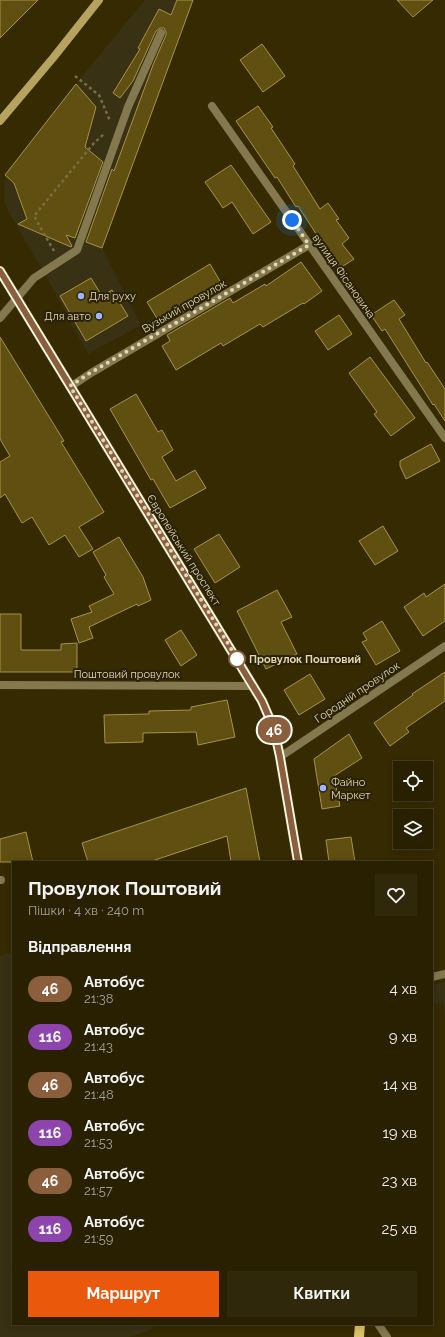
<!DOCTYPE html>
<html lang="uk">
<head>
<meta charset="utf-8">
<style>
	:root { --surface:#282000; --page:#30280a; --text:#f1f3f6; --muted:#a5a399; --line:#443e22; --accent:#ea580c }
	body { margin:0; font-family:Raleway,sans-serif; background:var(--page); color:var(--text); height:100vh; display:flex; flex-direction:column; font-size:15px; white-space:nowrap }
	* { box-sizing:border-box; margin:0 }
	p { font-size:13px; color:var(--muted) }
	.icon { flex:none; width:22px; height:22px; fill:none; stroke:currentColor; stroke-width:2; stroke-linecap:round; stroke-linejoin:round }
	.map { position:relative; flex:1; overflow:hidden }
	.drawer { position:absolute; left:12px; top:861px; width:421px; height:464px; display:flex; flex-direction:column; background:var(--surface); border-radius:0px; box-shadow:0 2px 10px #0003,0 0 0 1px var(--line) }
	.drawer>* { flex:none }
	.badge { padding:0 8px; border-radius:13px; font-size:14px; line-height:26px }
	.controls { position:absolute; left:393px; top:761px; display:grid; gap:8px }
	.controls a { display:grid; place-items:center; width:40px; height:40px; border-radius:0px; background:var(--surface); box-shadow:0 2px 10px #0003,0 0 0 1px var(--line); font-size:20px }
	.you { position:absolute; width:20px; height:20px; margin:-10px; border:3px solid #fff; border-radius:50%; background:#1a73e8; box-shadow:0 0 0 6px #1a73e833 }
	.map>.badge { position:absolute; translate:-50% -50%; box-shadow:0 0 0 2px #fff }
	h2 { padding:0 16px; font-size:15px; line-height:36px }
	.round { display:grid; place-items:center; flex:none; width:42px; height:42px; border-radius:0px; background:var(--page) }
	.head { display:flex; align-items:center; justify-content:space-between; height:68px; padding:0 16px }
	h1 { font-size:19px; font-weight:700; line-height:30px }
	.action { display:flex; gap:8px; margin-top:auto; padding:8px 16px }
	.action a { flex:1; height:46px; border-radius:0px; background:var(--accent); color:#fff; font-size:16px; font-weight:700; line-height:46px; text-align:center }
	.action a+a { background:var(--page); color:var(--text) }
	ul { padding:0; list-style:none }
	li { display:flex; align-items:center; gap:12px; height:48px; padding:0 16px }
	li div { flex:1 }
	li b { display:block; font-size:15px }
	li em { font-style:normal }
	li .badge { min-width:44px; font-weight:700; text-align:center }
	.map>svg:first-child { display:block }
	.built { fill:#393114 }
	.building { fill:#5f4f11; stroke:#a99344 }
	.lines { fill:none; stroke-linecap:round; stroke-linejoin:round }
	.path { stroke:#786e45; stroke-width:2.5; stroke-dasharray:3 3; stroke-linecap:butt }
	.lane { stroke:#84784f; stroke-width:8 }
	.street { stroke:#84784f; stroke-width:8 }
	.secondary { stroke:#b6a35f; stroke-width:8 }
	.primary { stroke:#ddc46a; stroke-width:10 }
	.line-casing { stroke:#fff; stroke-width:9 }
	.line { stroke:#8b5e3c; stroke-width:6 }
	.walk { stroke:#e1d7b1; stroke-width:4; stroke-dasharray:0 7.2 }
	.poi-dot { fill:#a2b2fd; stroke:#292208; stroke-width:1.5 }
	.stop-dot { fill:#fff; stroke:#8b5e3c; stroke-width:2 }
	.labels { text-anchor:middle; stroke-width:4; stroke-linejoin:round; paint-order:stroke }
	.street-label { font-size:11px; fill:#e1d7b1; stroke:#292208 }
	.poi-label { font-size:11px; fill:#e1d7b1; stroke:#292208; text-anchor:start }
	.stop-label { font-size:11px; font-weight:bold; fill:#e1d7b1; stroke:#292208; text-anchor:start }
</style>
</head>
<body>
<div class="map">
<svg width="445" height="1337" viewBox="0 0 445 1337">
	<rect width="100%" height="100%" fill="#362b00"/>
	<g class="built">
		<path d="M145,0H193L102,248L141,325L88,354L44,272L9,213L4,201L5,175L80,79Z"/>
		<path d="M13,952V1324H154L153,1329L130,1337H0V956Z"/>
		<path d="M445,982V1016L443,1003L432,1004V985Z"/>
	</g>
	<g class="building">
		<path d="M0,0H38L0,38Z"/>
		<path d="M177,0H193L102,248L86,242L112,169L114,171L153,65L166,35V32L164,28H160L156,31L133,81L120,98L113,93L140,49L138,48L159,9L171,15Z"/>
		<path d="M397,0H433L413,17Z"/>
		<path d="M262,44L285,76L263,92L240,60Z"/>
		<path d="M76,84L96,107L85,147L103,162L75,238L66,235L72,246L71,247L18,224L27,219L14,183L5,175Z"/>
		<path d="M258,106L273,127L271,128L295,164L293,166L320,209L328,203L339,219L336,220L349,238L342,244L354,259L340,268L322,243L298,206L296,207L277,177L275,178L236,121Z"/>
		<path d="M231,165L271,222L253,234L232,202L223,208L205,182Z"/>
		<path d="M301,262L322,291L304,304L303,303L263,327L260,324L223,346L221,343L176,370L162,346L170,341L167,335L230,298L233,303L265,284L266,286Z"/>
		<path d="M210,264L224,288L161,325L147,302Z"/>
		<path d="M91,278L102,296L112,290L128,316L86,341L60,296Z"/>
		<path d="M394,300L405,315L399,319L426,363L427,362L445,389V421L434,404L433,405L385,329L382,331L371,315Z"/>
		<path d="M339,315L352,334L328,350L315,331Z"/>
		<path d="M0,337L64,441L61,442L104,512L79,527L93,549L79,557L65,535L49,545L32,517L22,523L5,494L0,498V462L10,456L0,439Z"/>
		<path d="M370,357L415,418L391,436L374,414L377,412L349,373Z"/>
		<path d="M136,394L158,432L162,430L173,450L162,457L176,481L195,470L206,488L170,508L153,479L151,480L110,409Z"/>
		<path d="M431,444L440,461L406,479L400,466V461Z"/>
		<path d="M383,526L398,551L375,565L359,541Z"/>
		<path d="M219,534L240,567L215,583L194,549Z"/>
		<path d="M119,537L143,577L151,600L138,606L137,604L89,627L93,638L79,643L71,619L92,612L89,606L114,594L104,577L106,575L93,552Z"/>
		<path d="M445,584V621L423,636L404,607L424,593L426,597Z"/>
		<path d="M277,590L292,617L281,622L297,654L266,669L237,611Z"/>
		<path d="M0,614H21V650H61V644L77,643V672H0Z"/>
		<path d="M382,621L400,651L376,665L362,642L367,640L363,633Z"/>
		<path d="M181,630L197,655L181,666L165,640Z"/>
		<path d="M445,672V701L406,728L409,732L390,746L374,723L413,695L412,694Z"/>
		<path d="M310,674L325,699L299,715L284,690Z"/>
		<path d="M227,700L235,737L198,745L196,732L143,733V742L105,743L104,715L149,714V711L191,710V707Z"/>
		<path d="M349,734L362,758L334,776L340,806L322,809L314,759Z"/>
		<path d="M246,788L260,862H231L227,836L149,862H88L82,843Z"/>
		<path d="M26,832L33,862H0V839Z"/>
		<path d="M351,837L355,862H329L326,840Z"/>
	</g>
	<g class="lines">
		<g class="path">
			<path d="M75,76L99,95L110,121"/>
			<path d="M54,251L34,216L94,143L104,134"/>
		</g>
		<g class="lane">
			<path d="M0,318L34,278L77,250L128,107L161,33"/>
			<path d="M432,977L445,974"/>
			<path d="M378,1324L387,1337"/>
		</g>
		<g class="street">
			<path d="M212,106L445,438"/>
			<path d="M70,387L91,373L309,245"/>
			<path d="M0,685L254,686"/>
			<path d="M280,757L445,646"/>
			<path d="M0,880H1"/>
		</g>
		<path class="secondary" d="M0,121L53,58L99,0"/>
		<g class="primary">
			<path d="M0,271L262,701L274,729L280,757L298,862"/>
			<path d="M359,1337L360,1324"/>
		</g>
	</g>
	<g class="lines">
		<defs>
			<path id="line" d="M0,271L262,701L274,729L280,757L298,862"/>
		</defs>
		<use href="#line" class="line-casing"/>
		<use href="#line" class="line"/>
		<path class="walk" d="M237,659L238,660L70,386L90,373L309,245L292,220"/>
	</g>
	<g class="poi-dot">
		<circle cx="81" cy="296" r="4"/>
		<circle cx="99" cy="316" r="4"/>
		<circle cx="323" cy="788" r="4"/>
	</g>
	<circle class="stop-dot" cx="237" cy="659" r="8"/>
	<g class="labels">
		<g class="street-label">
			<text transform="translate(344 276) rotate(55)" y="4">вулиця Фісановича</text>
			<text transform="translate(184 306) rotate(-30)" y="4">Вузький провулок</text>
			<text transform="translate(184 550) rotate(58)" y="4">Європейський проспект</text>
			<text x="127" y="678">Поштовий провулок</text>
			<text transform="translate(357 692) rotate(-34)" y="4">Городній провулок</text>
		</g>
		<g class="poi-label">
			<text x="89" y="300">Для руху</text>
			<text x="91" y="320" text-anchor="end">Для авто</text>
			<text x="331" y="786">Файно<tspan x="331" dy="13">Маркет</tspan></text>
		</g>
		<g class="stop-label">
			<text x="249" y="663">Провулок Поштовий</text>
		</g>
	</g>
</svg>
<div class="controls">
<a><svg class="icon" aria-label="locate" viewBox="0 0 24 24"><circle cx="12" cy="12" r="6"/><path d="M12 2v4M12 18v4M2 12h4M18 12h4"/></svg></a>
<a><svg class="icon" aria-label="layers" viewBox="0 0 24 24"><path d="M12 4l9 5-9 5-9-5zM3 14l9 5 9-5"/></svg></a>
</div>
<div class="you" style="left:292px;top:220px"></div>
<b class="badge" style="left:274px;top:730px;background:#8b5e3c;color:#fff">46</b>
<section class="drawer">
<div class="head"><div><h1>Провулок Поштовий</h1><p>Пішки · 4 хв · 240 m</p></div><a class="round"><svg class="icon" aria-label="heart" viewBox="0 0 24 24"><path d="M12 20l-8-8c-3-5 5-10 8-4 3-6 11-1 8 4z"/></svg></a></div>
<h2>Відправлення</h2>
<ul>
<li><span class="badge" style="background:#8b5e3c;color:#fff">46</span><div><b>Автобус</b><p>21:38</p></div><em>4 хв</em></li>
<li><span class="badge" style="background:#8e44ad;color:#fff">116</span><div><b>Автобус</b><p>21:43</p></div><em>9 хв</em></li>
<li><span class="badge" style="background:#8b5e3c;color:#fff">46</span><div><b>Автобус</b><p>21:48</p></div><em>14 хв</em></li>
<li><span class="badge" style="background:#8e44ad;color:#fff">116</span><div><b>Автобус</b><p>21:53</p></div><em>19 хв</em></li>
<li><span class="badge" style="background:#8b5e3c;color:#fff">46</span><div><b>Автобус</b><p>21:57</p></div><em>23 хв</em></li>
<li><span class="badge" style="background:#8e44ad;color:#fff">116</span><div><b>Автобус</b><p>21:59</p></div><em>25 хв</em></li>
</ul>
<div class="action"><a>Маршрут</a><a>Квитки</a></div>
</section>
</div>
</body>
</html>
